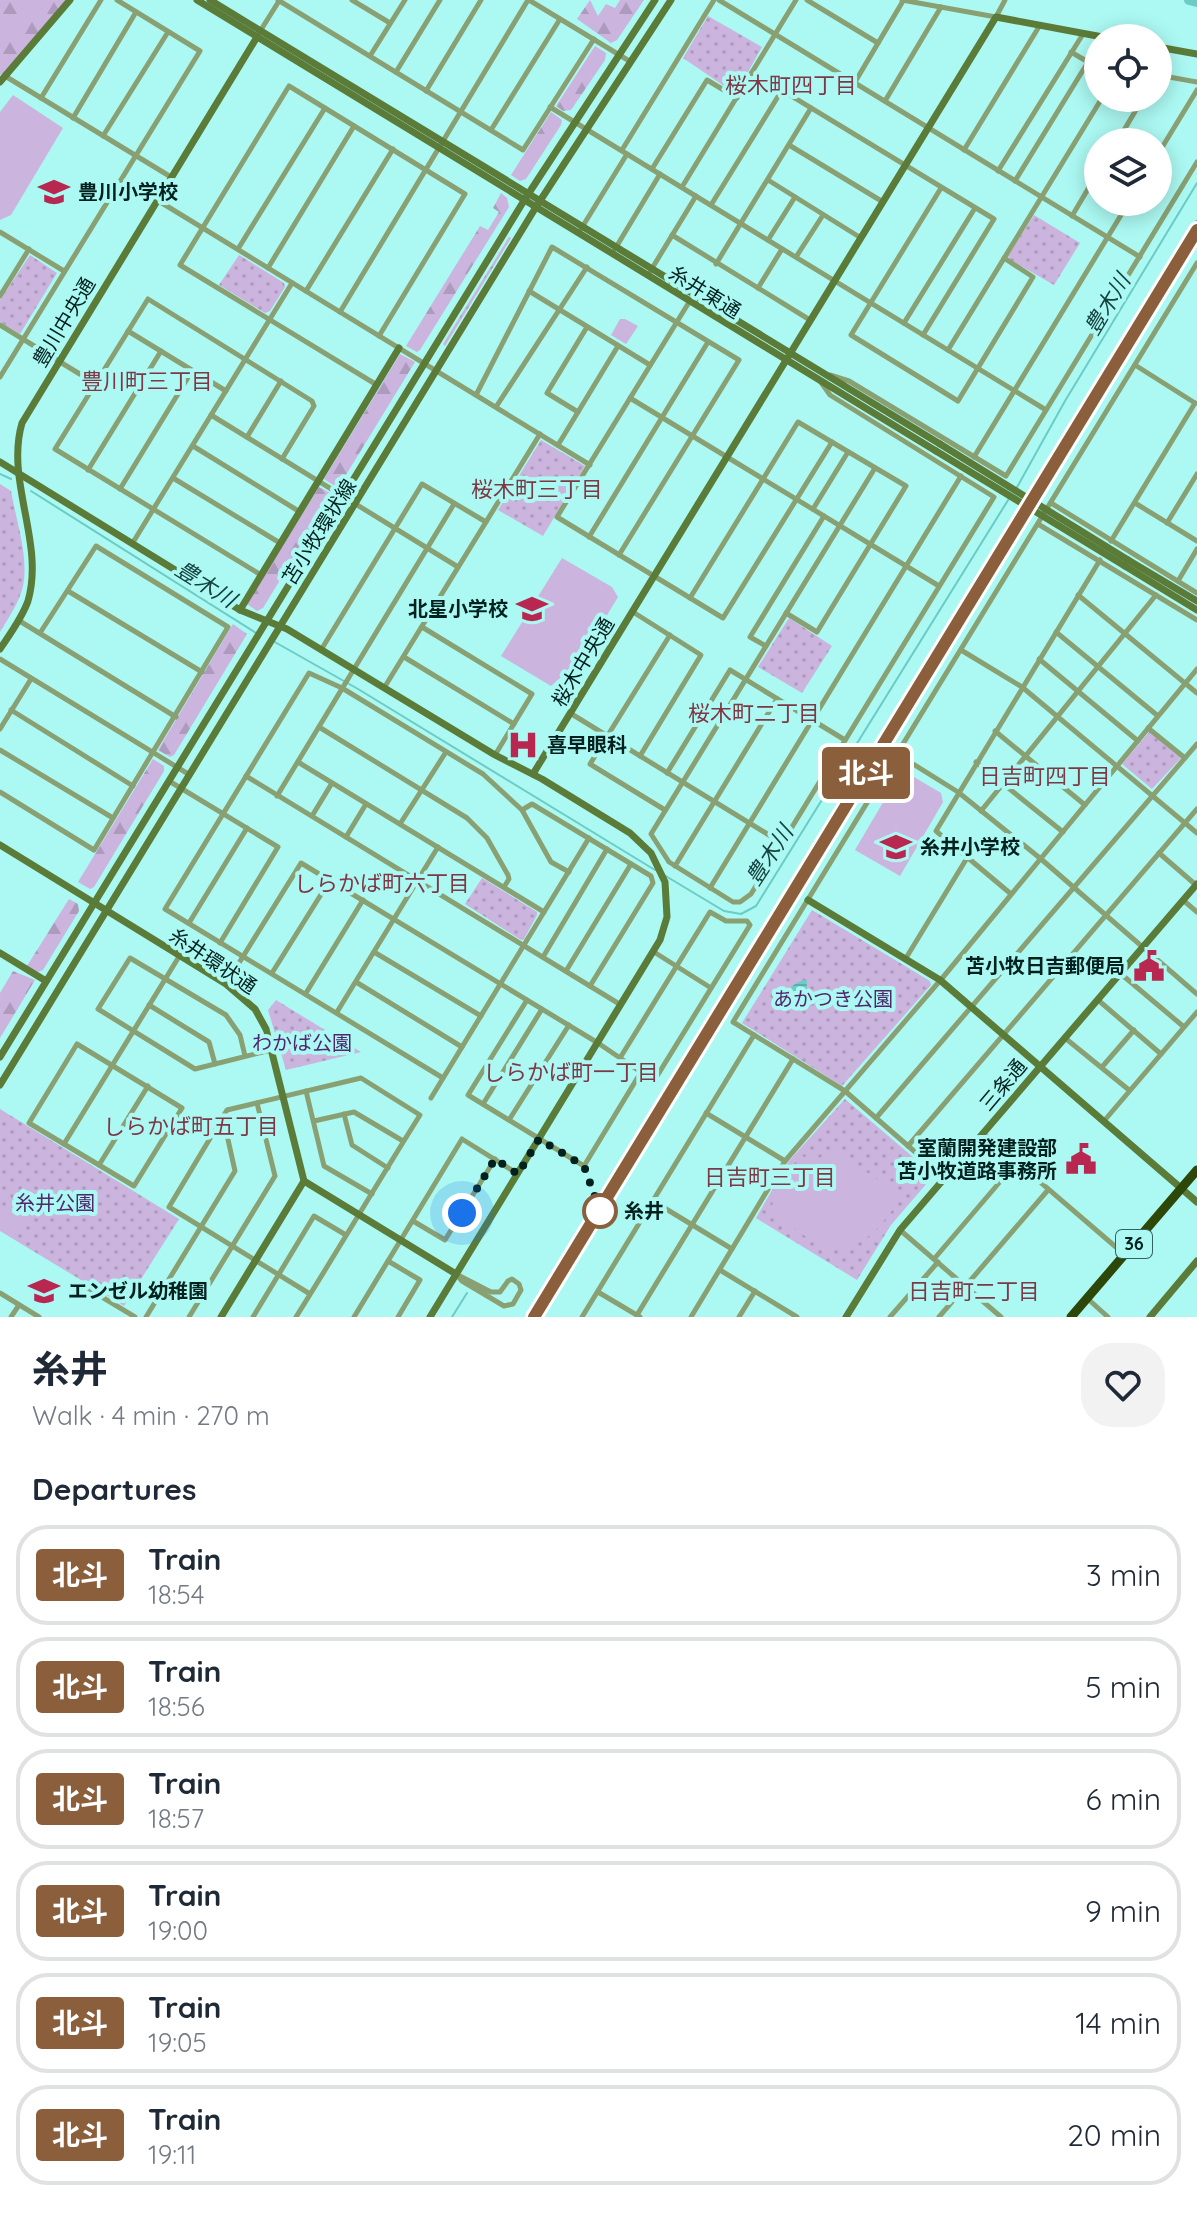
<!DOCTYPE html>
<html lang="en">
<head>
<meta charset="utf-8">
<style>
	:root { --surface:#fff; --page:#f2f2f3; --text:#1f2937; --muted:#747a83; --line:#e0e1e3 }
	body { margin:0; font-family:Quicksand,"Noto Sans JP",sans-serif; background:var(--page); color:var(--text); height:100vh; display:flex; flex-direction:column; font-size:30px; white-space:nowrap }
	* { box-sizing:border-box; margin:0 }
	p { font-size:26px; color:var(--muted) }
	.icon { flex:none; width:44px; height:44px; fill:none; stroke:currentColor; stroke-width:2; stroke-linecap:round; stroke-linejoin:round }
	.map { position:relative; height:1317px; overflow:hidden }
	.drawer { display:flex; flex-direction:column; background:var(--surface); flex:1 }
	.drawer>* { flex:none }
	.badge { padding:0 16px; border-radius:6px; font-size:28px; line-height:52px }
	.tools { position:absolute; left:1084px; top:24px; display:grid; gap:16px }
	.tools a { display:grid; place-items:center; width:88px; height:88px; border-radius:50%; background:var(--surface); box-shadow:0 4px 20px #0003; font-size:40px }
	.you { position:absolute; width:40px; height:40px; margin:-20px; border:6px solid #fff; border-radius:50%; background:#1a73e8; box-shadow:0 0 0 12px #1a73e833 }
	.map>.badge { position:absolute; translate:-50% -50%; box-shadow:0 0 0 4px #fff }
	h2 { padding:0 32px; font-size:30px; line-height:72px }
	.round { display:grid; place-items:center; flex:none; width:84px; height:84px; border-radius:32px; background:var(--page) }
	.overview { display:flex; align-items:center; justify-content:space-between; height:136px; padding:0 32px }
	h1 { font-size:38px; font-weight:700; line-height:60px }
	ul { padding:0; list-style:none }
	li { display:flex; align-items:center; gap:24px; height:100px; margin:0 16px 12px; padding:0 16px; border:4px solid var(--line); border-radius:32px }
	li div { flex:1 }
	li b { display:block; font-size:30px }
	li em { font-style:normal }
	li .badge { min-width:88px; font-weight:700; text-align:center }
	.map>svg:first-child { display:block }
	.grass { fill:url(#grass-dots) }
	.forest { fill:url(#forest-firs) }
	.pitch { fill:#cbb4dd }
	.water { fill:url(#water-rules) }
	.lines { fill:none; stroke-linecap:round; stroke-linejoin:round }
	.stream { stroke:#6bcbc5; stroke-width:2 }
	.river { stroke:#6bcbc5; stroke-width:10 }
	.street { stroke:#89a073; stroke-width:5 }
	.secondary { stroke:#5b7c38; stroke-width:7 }
	.highway { stroke:#2d4709; stroke-width:9 }
	.rail-casing { stroke:#588f8b; stroke-width:5 }
	.rail { stroke:#acf9f3; stroke-width:2; stroke-dasharray:6; stroke-linecap:butt }
	.secondary-bridge { stroke:#5b7c38; stroke-width:7 }
	.line-casing { stroke:#fff; stroke-width:18 }
	.line { stroke:#8b5e3c; stroke-width:12 }
	.walk { stroke:#01211f; stroke-width:8; stroke-dasharray:0 14.4 }
	.stop-dot { fill:#fff; stroke:#8b5e3c; stroke-width:4 }
	.labels { text-anchor:middle; stroke-width:8; stroke-linejoin:round; paint-order:stroke }
	.shield { fill:#acf9f3; stroke:#34625f; stroke-width:2 }
	.shield-label { font-size:18px; font-weight:bold; fill:#01211f }
	.poi-label { font-size:20px; font-weight:bold; fill:#01211f; stroke:#acf9f3; text-anchor:start }
	.street-label { font-size:20px; fill:#01211f; stroke:#acf9f3 }
	.park-label { font-size:20px; fill:#52266d; stroke:#acf9f3 }
	.stop-label { font-size:20px; font-weight:bold; fill:#01211f; stroke:#acf9f3; text-anchor:start }
	.neighbourhood-label { font-size:22px; fill:#7e3744; stroke:#acf9f3 }
	.water-label { font-size:22px; font-style:italic; fill:#164240; stroke:#acf9f3 }
</style>
</head>
<body>
<div class="map">
<svg width="1197" height="1317" viewBox="0 0 1197 1317">
	<defs>
		<pattern id="grass-dots" width="8" height="8" patternUnits="userSpaceOnUse" patternTransform="scale(2)"><rect width="8" height="8" fill="#cbb4dd"/><path d="M2 2h.1M6 6h.1" fill="none" stroke="#ad9abd" stroke-width="1.8" stroke-linecap="round"/></pattern>
		<pattern id="forest-firs" width="22" height="20" patternUnits="userSpaceOnUse" patternTransform="scale(2)"><rect width="22" height="20" fill="#cbb4dd"/><path d="M5 1l3.5 6h-7zM16 11l3.5 6h-7z" fill="#ad9abd"/></pattern>
		<pattern id="water-rules" width="6" height="5" patternUnits="userSpaceOnUse" patternTransform="scale(2)"><rect width="6" height="5" fill="#6bcbc5"/><path d="M0 2.5h6" fill="none" stroke="#5baea9"/></pattern>
	</defs>
	<rect width="100%" height="100%" fill="#acf9f3"/>
	<g class="grass">
		<path d="M708,16L762,47L738,90L733,92L683,58Z"/>
		<path d="M1034,215L1080,243L1054,285L1009,259L1008,256Z"/>
		<path d="M509,237L511,238L445,346L443,344Z"/>
		<path d="M30,255L57,273L20,334L0,322V300Z"/>
		<path d="M239,255L284,283L285,287L270,311L265,313L219,285Z"/>
		<path d="M541,440L585,466L543,536L498,510Z"/>
		<path d="M0,484L11,491C16,520 29,557 23,586C19,603 9,617 0,632Z"/>
		<path d="M789,618L832,646L802,693L758,667Z"/>
		<path d="M1150,731L1181,758L1152,789L1122,764Z"/>
		<path d="M482,878L537,912V915L524,939L521,940L465,904Z"/>
		<path d="M812,910L930,981L931,985L842,1086L742,1023Z"/>
		<path d="M276,1000L361,1052L286,1070L268,1010Z"/>
		<path d="M845,1099L934,1175L891,1225L857,1280L756,1218L788,1162Z"/>
		<path d="M0,1109L179,1219L124,1306L0,1231Z"/>
	</g>
	<g class="forest">
		<path d="M0,0H67L14,68L0,75Z"/>
		<path d="M590,0L598,16L606,4L615,8L620,0H644L617,40L611,43L577,19Z"/>
		<path d="M595,46L606,53L605,60L571,110L563,111L556,106Z"/>
		<path d="M551,112L562,120L561,125L526,179L520,181L511,175Z"/>
		<path d="M501,193L507,198L509,207L420,350L417,352L406,346L480,226L488,230L499,212L493,208Z"/>
		<path d="M400,354L415,362L338,488L324,479Z"/>
		<path d="M319,487L330,493V498L263,608L257,611L247,604Z"/>
		<path d="M233,624L247,634L174,755L170,757L158,750Z"/>
		<path d="M153,759L164,766V771L94,887L90,889L78,882Z"/>
		<path d="M69,899L78,904L79,911L43,970L38,972L27,966Z"/>
		<path d="M13,971L35,980L0,1038V993Z"/>
	</g>
	<g class="pitch">
		<path d="M13,95L63,128L11,215L0,220V112Z"/>
		<path d="M620,319H625L638,326L626,344L611,335Z"/>
		<path d="M562,558L612,587L618,597L579,661L551,686L501,656Z"/>
		<path d="M902,770L941,793L943,802L900,876L855,850Z"/>
		<path d="M834,1150L902,1196C878,1232 853,1266 805,1236C793,1228 782,1218 769,1210L801,1155L816,1164L825,1151Z"/>
		<path d="M0,1204L27,1220L18,1235L0,1223Z"/>
	</g>
	<path class="water" d="M807,980L806,999H803L799,993L784,996C788,988 798,980 807,980Z"/>
	<g class="lines">
		<g class="stream">
			<path d="M0,474L11,479"/>
			<path d="M1016,489L1065,401L1197,183"/>
			<path d="M31,491L256,633"/>
			<path d="M273,641L358,689L655,870"/>
			<path d="M664,875L724,911L741,914L756,906L1010,497"/>
			<path d="M452,1317L467,1293"/>
		</g>
		<path class="river" d="M1189,0L1197,2"/>
		<g class="street">
			<path d="M278,0L523,150L594,39"/>
			<path d="M352,0L390,23"/>
			<path d="M529,0L631,62"/>
			<path d="M719,0L1140,257"/>
			<path d="M807,0L878,43"/>
			<path d="M902,0L996,17L1005,0"/>
			<path d="M259,33L279,1"/>
			<path d="M370,56L405,0"/>
			<path d="M396,72L440,0"/>
			<path d="M752,72L994,219L923,335"/>
			<path d="M1158,75L1197,82"/>
			<path d="M5,76L171,177"/>
			<path d="M855,82L903,1"/>
			<path d="M426,91L481,0"/>
			<path d="M41,98L101,0"/>
			<path d="M885,101L941,7"/>
			<path d="M550,107L1046,410"/>
			<path d="M73,118L136,12"/>
			<path d="M491,130L560,19"/>
			<path d="M103,136L168,32"/>
			<path d="M1117,142L1143,98"/>
			<path d="M789,145L883,202"/>
			<path d="M622,150L714,0"/>
			<path d="M964,150L1040,25"/>
			<path d="M1158,154L1197,90"/>
			<path d="M652,169L707,80L737,98"/>
			<path d="M998,171L1083,34"/>
			<path d="M768,180L861,238"/>
			<path d="M1015,181L1088,62L1071,52"/>
			<path d="M682,187L796,0"/>
			<path d="M941,188L851,335L958,401L1033,277L1004,258"/>
			<path d="M157,200L590,465"/>
			<path d="M711,205L782,90"/>
			<path d="M1072,216L1098,172"/>
			<path d="M581,229L627,154"/>
			<path d="M0,232L64,271"/>
			<path d="M672,235L810,320"/>
			<path d="M768,240L795,197"/>
			<path d="M238,249L325,108"/>
			<path d="M615,249L660,174"/>
			<path d="M796,257L823,215"/>
			<path d="M716,264L811,108"/>
			<path d="M268,268L354,126"/>
			<path d="M648,275L696,196"/>
			<path d="M758,288L782,249"/>
			<path d="M306,291L393,149"/>
			<path d="M529,291L650,365"/>
			<path d="M0,296L29,249"/>
			<path d="M691,299L557,517L723,618L832,442"/>
			<path d="M340,312L528,0"/>
			<path d="M904,323L975,208"/>
			<path d="M0,325L96,384"/>
			<path d="M128,331L226,391"/>
			<path d="M948,350L1102,98"/>
			<path d="M1135,365L1195,403"/>
			<path d="M830,375L849,381L1006,476L1197,162"/>
			<path d="M0,377L200,51L117,0"/>
			<path d="M820,381L830,395L994,497L751,894L740,902H733L669,862L651,834L875,468"/>
			<path d="M377,385L180,265L289,86L465,194L379,336"/>
			<path d="M476,395L552,247L739,360L619,555"/>
			<path d="M630,398L939,586"/>
			<path d="M496,407L587,267"/>
			<path d="M578,412L547,393L587,327"/>
			<path d="M211,415L458,567"/>
			<path d="M247,437L281,381"/>
			<path d="M558,445L618,346"/>
			<path d="M193,446L300,512"/>
			<path d="M974,457L1129,202"/>
			<path d="M88,470L161,351"/>
			<path d="M173,478L280,543"/>
			<path d="M120,489L192,371"/>
			<path d="M1051,503L1197,593"/>
			<path d="M1135,503L1197,541"/>
			<path d="M813,509L848,452"/>
			<path d="M1167,523L1197,474"/>
			<path d="M1038,524L1197,620"/>
			<path d="M589,537L708,342"/>
			<path d="M1111,541L1195,403"/>
			<path d="M132,544L292,283"/>
			<path d="M261,575L55,449L148,299L312,401L314,406L282,459"/>
			<path d="M1178,581L1197,549"/>
			<path d="M68,591L202,672"/>
			<path d="M1078,595L1197,693"/>
			<path d="M690,598L798,422L906,486L817,632L786,613"/>
			<path d="M633,612L701,655L640,756"/>
			<path d="M18,620L176,717"/>
			<path d="M422,627L532,694L495,755"/>
			<path d="M1056,632L1158,716"/>
			<path d="M766,646L750,637L824,516"/>
			<path d="M321,650L422,484L486,522"/>
			<path d="M961,650L1022,687L1197,833"/>
			<path d="M404,657L514,724"/>
			<path d="M0,659L190,775"/>
			<path d="M1039,659L1138,741"/>
			<path d="M384,688L540,434"/>
			<path d="M11,710L133,786"/>
			<path d="M570,713L782,843"/>
			<path d="M319,727L467,818L487,838L508,875L509,879L504,887"/>
			<path d="M1148,728L1185,758"/>
			<path d="M0,729L31,679"/>
			<path d="M995,731L1085,805"/>
			<path d="M0,750L113,818"/>
			<path d="M897,754L958,792L1041,859L1197,994"/>
			<path d="M298,762L544,912"/>
			<path d="M976,762L1063,832"/>
			<path d="M667,773L730,670L845,740"/>
			<path d="M246,776L621,1005"/>
			<path d="M169,781L278,847L220,943"/>
			<path d="M0,792L94,850L228,627L96,546L40,633"/>
			<path d="M277,796L454,504"/>
			<path d="M522,810L532,804L651,876L653,883L590,986"/>
			<path d="M665,810L590,764L670,635"/>
			<path d="M981,811L1156,595"/>
			<path d="M312,816L332,783"/>
			<path d="M400,824L446,752"/>
			<path d="M346,837L366,804"/>
			<path d="M1159,853L1196,885"/>
			<path d="M675,866L777,699"/>
			<path d="M710,888L961,476"/>
			<path d="M1011,894L936,831L1100,560"/>
			<path d="M1183,900L1197,912"/>
			<path d="M189,923L247,828"/>
			<path d="M374,952L481,1016"/>
			<path d="M654,952L711,988"/>
			<path d="M543,957L607,849"/>
			<path d="M906,958L967,858"/>
			<path d="M566,971L631,864"/>
			<path d="M272,973L330,880"/>
			<path d="M1121,974L1184,1027"/>
			<path d="M356,982L462,1047"/>
			<path d="M226,984L301,863L598,1043L654,1081L750,925L747,921H726L710,912L620,1058"/>
			<path d="M306,993L363,900"/>
			<path d="M527,1000L468,1095L584,1166L641,1072"/>
			<path d="M1098,1000L1161,1054"/>
			<path d="M149,1005L209,1042L215,1064"/>
			<path d="M337,1012L438,847"/>
			<path d="M1065,1038L1129,1090"/>
			<path d="M77,1044L182,1108L134,1186L29,1123Z"/>
			<path d="M245,1056L240,1035L226,1015L130,958L98,1009L195,1069L271,1050"/>
			<path d="M1102,1067L1134,1030"/>
			<path d="M443,1078L165,909L309,673L342,688L483,774L522,810L551,862L569,872"/>
			<path d="M306,1091L324,1166L372,1194"/>
			<path d="M431,1098L589,838"/>
			<path d="M483,1104L542,1009"/>
			<path d="M706,1113L785,1161"/>
			<path d="M344,1114L352,1145L388,1168"/>
			<path d="M876,1118L1197,744"/>
			<path d="M509,1120L569,1025"/>
			<path d="M314,1121L354,1112L403,1141"/>
			<path d="M1104,1121L1197,1012"/>
			<path d="M983,1133L1124,1254"/>
			<path d="M64,1144L180,955"/>
			<path d="M908,1146L1197,809"/>
			<path d="M99,1165L148,1086"/>
			<path d="M945,1178L845,1091L733,1022L1197,263"/>
			<path d="M653,1201L732,1249"/>
			<path d="M413,1221L445,1240L495,1159"/>
			<path d="M900,1230L1001,1317"/>
			<path d="M934,1259L1016,1163"/>
			<path d="M388,1261L420,1280L398,1317"/>
			<path d="M720,1270L797,1317"/>
			<path d="M456,1274L491,1292H500L508,1281L512,1279L519,1284L521,1290L513,1304L504,1306L462,1281Z"/>
			<path d="M82,1285L135,1317"/>
			<path d="M598,1292L640,1317"/>
			<path d="M0,1293L39,1317"/>
			<path d="M1088,1299L1108,1317"/>
			<path d="M637,1315L793,1059"/>
			<path d="M11,1317L19,1305"/>
			<path d="M146,1317L235,1171L227,1135L217,1129"/>
			<path d="M189,1317L275,1176L257,1103"/>
			<path d="M253,1317L314,1216L346,1235"/>
			<path d="M296,1317C338,1250 378,1182 420,1115L361,1078L227,1110L169,1207L310,1294"/>
			<path d="M354,1317L462,1139L518,1174"/>
			<path d="M582,1317L754,1035"/>
			<path d="M691,1317L785,1161L944,976L1197,669"/>
			<path d="M739,1317L755,1291"/>
			<path d="M890,1317L938,1262"/>
			<path d="M939,1317L1048,1190"/>
		</g>
		<g class="secondary">
			<path d="M197,0L936,451"/>
			<path d="M210,0L940,444"/>
			<path d="M1158,47L1197,54"/>
			<path d="M0,82L70,0"/>
			<path d="M0,462L240,610L287,629L495,755L542,779L630,833L651,853L665,882L667,917L660,940L430,1317"/>
			<path d="M1128,560L1197,601"/>
			<path d="M1125,566L1197,610"/>
			<path d="M240,610L399,348"/>
			<path d="M0,649C10,634 22,618 28,601C45,543 5,481 22,423L257,37"/>
			<path d="M533,774L996,17L1108,38"/>
			<path d="M0,845L226,984L255,1009L266,1029L304,1181L221,1317"/>
			<path d="M808,900L940,980L1197,1202"/>
			<path d="M0,953L46,981"/>
			<path d="M0,1057L525,199L655,0"/>
			<path d="M0,1085L536,207L671,0"/>
			<path d="M304,1181L456,1274"/>
			<path d="M846,1317L900,1230L1197,884"/>
			<path d="M1150,1317L1197,1261"/>
		</g>
		<path class="highway" d="M1071,1317L1197,1170"/>
		<defs>
			<path id="rail" d="M531,1317L1197,223"/>
		</defs>
		<use href="#rail" class="rail-casing"/>
		<use href="#rail" class="rail"/>
		<g class="secondary-bridge">
			<path d="M940,444L1128,560"/>
			<path d="M936,451L1125,566"/>
		</g>
	</g>
	<g class="lines">
		<defs>
			<path id="line" d="M534,1317L1197,230"/>
		</defs>
		<use href="#line" class="line-casing"/>
		<use href="#line" class="line"/>
		<path class="walk" d="M462,1213L495,1159L518,1174L539,1139L584,1166L600,1211"/>
	</g>
	<defs>
		<symbol id="school-bare" viewBox="-9 -9 18 18"><path d="M0-5L7-2L0 1L-7-2ZM-4 1L0 2.5L4 1V4Q0 6-4 4Z" fill="#b82750" stroke="#acf9f3" stroke-width="2.5" paint-order="stroke"/></symbol>
		<symbol id="hospital-bare" viewBox="-9 -9 18 18"><path d="M-5-5h3v3.5h4V-5h3V5h-3V1.5h-4V5h-3Z" fill="#b82750" stroke="#acf9f3" stroke-width="2.5" paint-order="stroke"/></symbol>
		<symbol id="civic-bare" viewBox="-9 -9 18 18"><path d="M-.6-6.5H3V-4.5H.6V-3L4-1V1h2V6H-6V1h2V-1L-.6-3ZM-1.2 2.5V6h2.4V2.5Z" fill="#b82750" stroke="#acf9f3" stroke-width="2.5" paint-order="stroke"/></symbol>
	</defs>
	<g fill-rule="evenodd">
		<use href="#school-bare" x="32" y="170" width="44" height="44"/>
		<use href="#school-bare" x="510" y="587" width="44" height="44"/>
		<use href="#hospital-bare" x="501" y="723" width="44" height="44"/>
		<use href="#school-bare" x="874" y="825" width="44" height="44"/>
		<use href="#civic-bare" x="1127" y="944" width="44" height="44"/>
		<use href="#civic-bare" x="1059" y="1137" width="44" height="44"/>
		<use href="#school-bare" x="22" y="1269" width="44" height="44"/>
	</g>
	<circle class="stop-dot" cx="600" cy="1211" r="16"/>
	<g class="labels">
		<rect class="shield" x="1116" y="1230" width="36" height="28" rx="6"/>
		<g class="shield-label">
			<text x="1134" y="1250">36</text>
		</g>
		<g class="poi-label">
			<text x="78" y="199">豊川小学校</text>
			<text x="508" y="616" text-anchor="end">北星小学校</text>
			<text x="547" y="752">喜早眼科</text>
			<text x="920" y="854">糸井小学校</text>
			<text x="1125" y="973" text-anchor="end">苫小牧日吉郵便局</text>
			<text x="1057" y="1155" text-anchor="end">室蘭開発建設部<tspan x="1057" dy="23">苫小牧道路事務所</tspan></text>
			<text x="68" y="1298">エンゼル幼稚園</text>
		</g>
		<g class="street-label">
			<text transform="translate(705 292) rotate(32)" y="7">糸井東通</text>
			<text transform="translate(64 322) rotate(-59)" y="7">豊川中央通</text>
			<text transform="translate(319 532) rotate(-58)" y="7">苫小牧環状線</text>
			<text transform="translate(583 662) rotate(-59)" y="7">桜木中央通</text>
			<text transform="translate(213 961) rotate(34)" y="7">糸井環状通</text>
			<text transform="translate(1003 1085) rotate(-50)" y="7">三条通</text>
		</g>
		<g class="park-label">
			<text x="833" y="1006">あかつき公園</text>
			<text x="302" y="1050">わかば公園</text>
			<text x="55" y="1210">糸井公園</text>
		</g>
		<g class="stop-label">
			<text x="624" y="1218">糸井</text>
		</g>
		<g class="neighbourhood-label">
			<text x="791" y="93">桜木町四丁目</text>
			<text x="147" y="389">豊川町三丁目</text>
			<text x="537" y="497">桜木町三丁目</text>
			<text x="754" y="721">桜木町二丁目</text>
			<text x="1045" y="784">日吉町四丁目</text>
			<text x="382" y="891">しらかば町六丁目</text>
			<text x="571" y="1080">しらかば町一丁目</text>
			<text x="191" y="1134">しらかば町五丁目</text>
			<text x="770" y="1185">日吉町三丁目</text>
			<text x="974" y="1299">日吉町二丁目</text>
		</g>
		<g class="water-label">
			<text transform="translate(1107 304) rotate(-59)" y="8">豊木川</text>
			<text transform="translate(206 584) rotate(32)" y="8">豊木川</text>
			<text transform="translate(769 855) rotate(-57)" y="8">豊木川</text>
		</g>
	</g>
</svg>
<div class="tools">
<a><svg class="icon" aria-label="locate" viewBox="0 0 24 24"><circle cx="12" cy="12" r="6"/><path d="M12 2v4M12 18v4M2 12h4M18 12h4"/></svg></a>
<a><svg class="icon" aria-label="layers" viewBox="0 0 24 24"><path d="M12 4l9 5-9 5-9-5zM3 14l9 5 9-5"/></svg></a>
</div>
<div class="you" style="left:462px;top:1213px"></div>
<b class="badge" style="left:866px;top:773px;background:#8b5e3c;color:#fff">北斗</b>
</div>
<section class="drawer">
<div class="overview"><div><h1>糸井</h1><p>Walk · 4 min · 270 m</p></div><a class="round"><svg class="icon" aria-label="heart" viewBox="0 0 24 24"><path d="M12 20l-8-8c-3-5 5-10 8-4 3-6 11-1 8 4z"/></svg></a></div>
<h2>Departures</h2>
<ul>
<li><span class="badge" style="background:#8b5e3c;color:#fff">北斗</span><div><b>Train</b><p>18:54</p></div><em>3 min</em></li>
<li><span class="badge" style="background:#8b5e3c;color:#fff">北斗</span><div><b>Train</b><p>18:56</p></div><em>5 min</em></li>
<li><span class="badge" style="background:#8b5e3c;color:#fff">北斗</span><div><b>Train</b><p>18:57</p></div><em>6 min</em></li>
<li><span class="badge" style="background:#8b5e3c;color:#fff">北斗</span><div><b>Train</b><p>19:00</p></div><em>9 min</em></li>
<li><span class="badge" style="background:#8b5e3c;color:#fff">北斗</span><div><b>Train</b><p>19:05</p></div><em>14 min</em></li>
<li><span class="badge" style="background:#8b5e3c;color:#fff">北斗</span><div><b>Train</b><p>19:11</p></div><em>20 min</em></li>
</ul>
</section>
</body>
</html>
